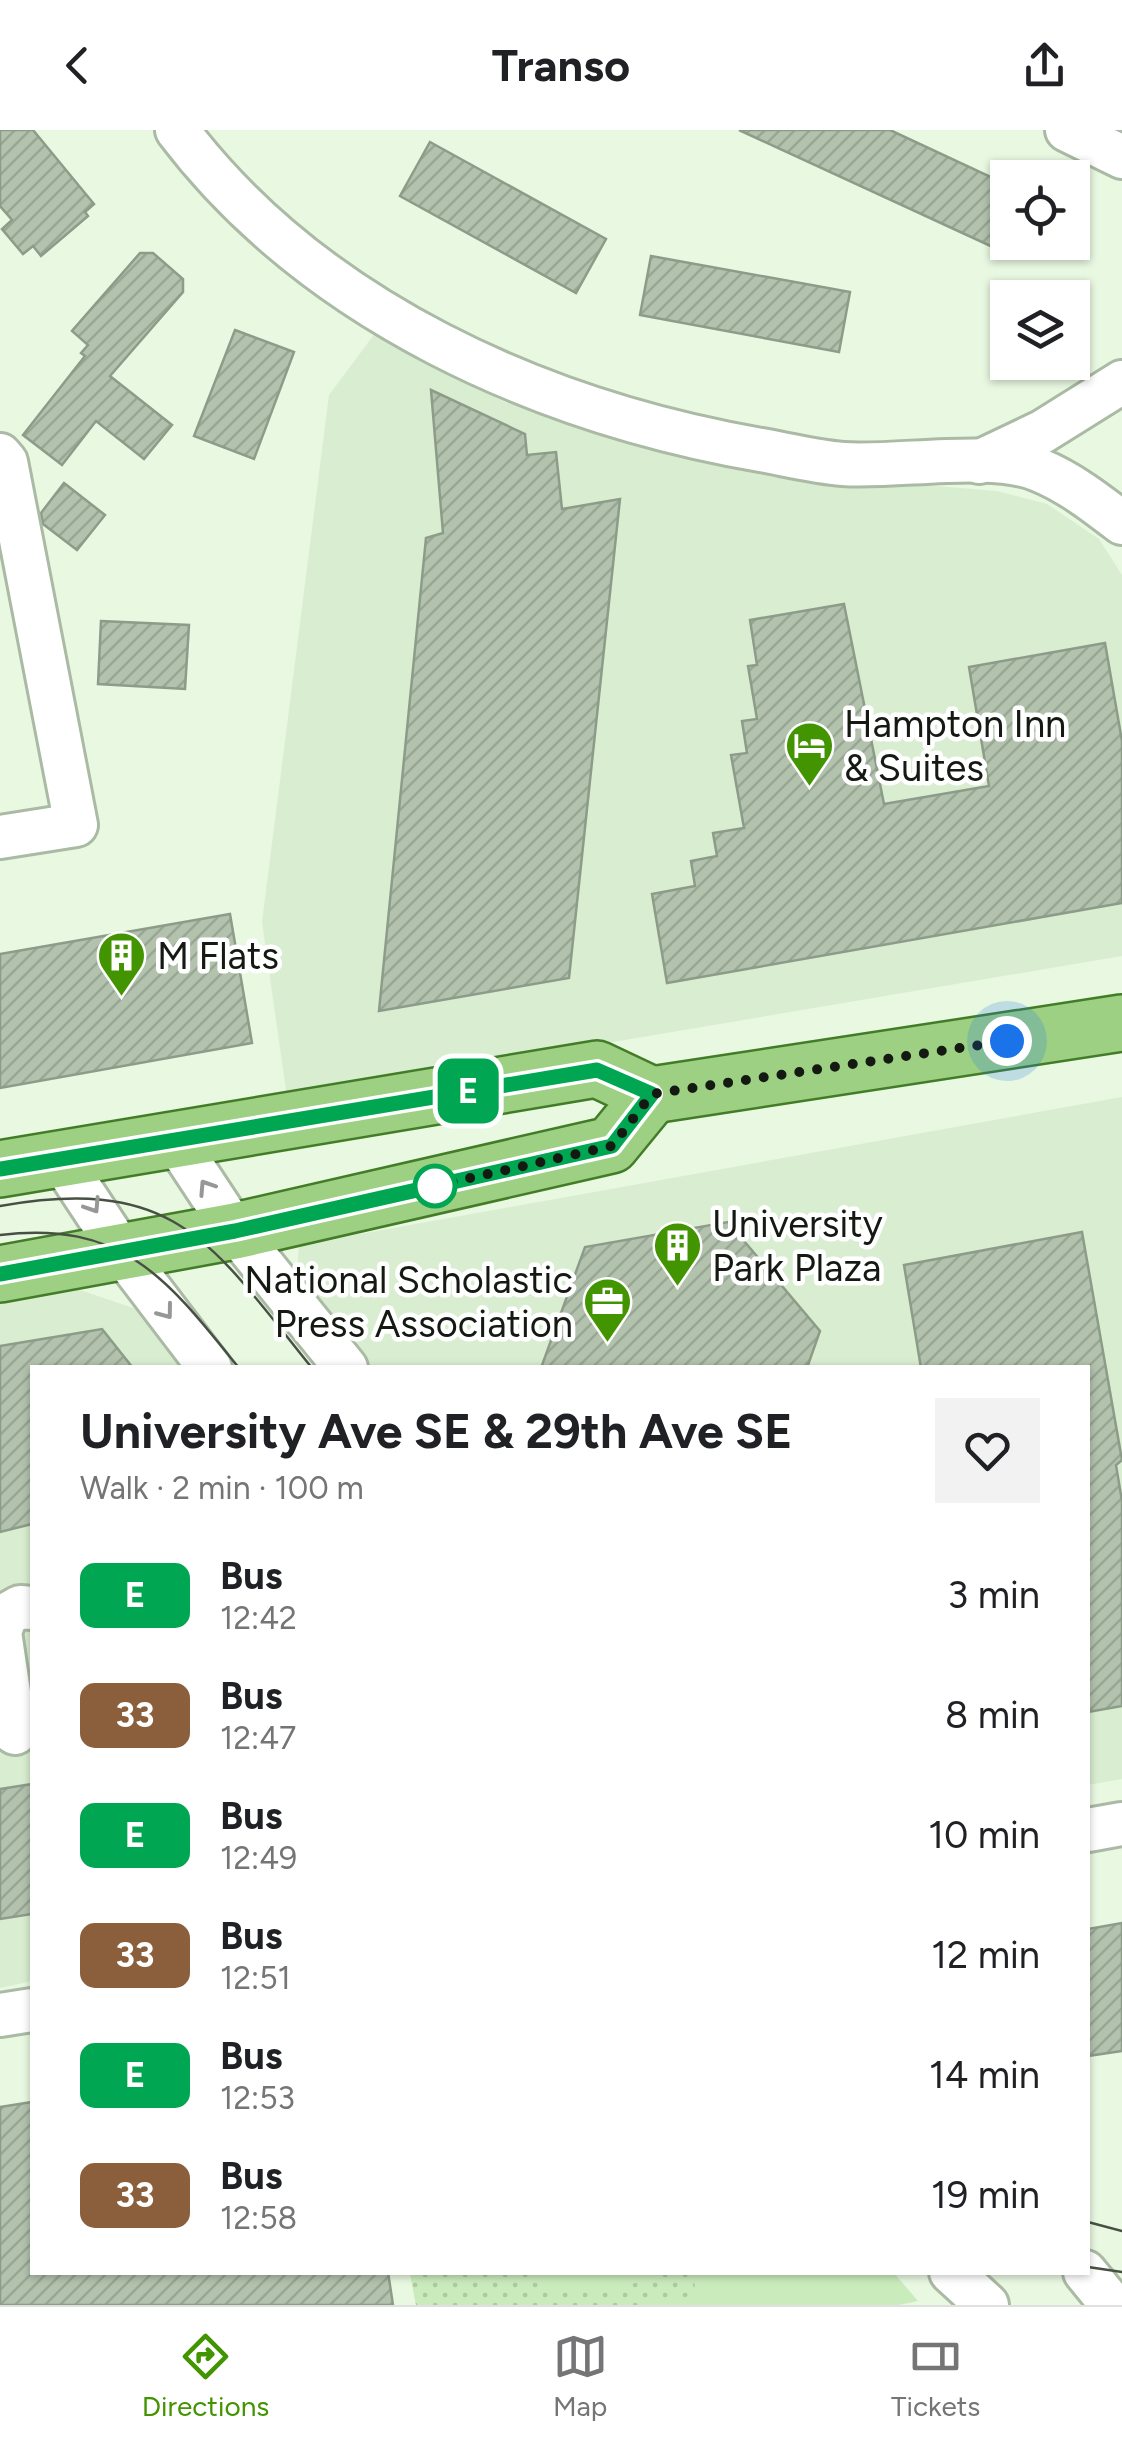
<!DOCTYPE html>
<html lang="en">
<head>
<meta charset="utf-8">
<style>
	:root { --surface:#fff; --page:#f2f2f2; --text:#202124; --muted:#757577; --line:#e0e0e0; --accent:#429500 }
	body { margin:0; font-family:Figtree,sans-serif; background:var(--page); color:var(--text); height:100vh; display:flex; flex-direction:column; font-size:38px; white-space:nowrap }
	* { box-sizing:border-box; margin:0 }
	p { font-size:32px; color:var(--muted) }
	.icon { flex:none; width:55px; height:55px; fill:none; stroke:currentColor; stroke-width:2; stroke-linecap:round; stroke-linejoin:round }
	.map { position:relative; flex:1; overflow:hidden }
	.sheet { position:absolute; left:30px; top:1235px; width:1060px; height:910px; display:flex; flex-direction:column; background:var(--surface); border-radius:0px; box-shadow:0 2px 8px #0004 }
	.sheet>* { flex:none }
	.badge { padding:0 20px; border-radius:15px; font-size:35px; line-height:65px }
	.controls { position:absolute; left:990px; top:30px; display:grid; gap:20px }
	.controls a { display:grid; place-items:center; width:100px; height:100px; border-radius:0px; background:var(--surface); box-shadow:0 2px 8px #0004; font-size:50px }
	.you { position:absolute; width:50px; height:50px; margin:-25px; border:8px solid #fff; border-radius:50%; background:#1a73e8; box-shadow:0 0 0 15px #1a73e833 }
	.map>.badge { position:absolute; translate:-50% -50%; box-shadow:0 0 0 5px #fff }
	.round { display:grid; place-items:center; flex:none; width:105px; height:105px; border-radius:0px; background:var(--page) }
	.overview { display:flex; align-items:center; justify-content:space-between; height:170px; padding:0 50px }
	h1 { font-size:48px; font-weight:700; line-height:75px }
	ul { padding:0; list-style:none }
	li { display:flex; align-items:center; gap:30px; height:120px; padding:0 50px }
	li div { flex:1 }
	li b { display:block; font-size:38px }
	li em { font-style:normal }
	li .badge { min-width:110px; font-weight:700; text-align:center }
	header { display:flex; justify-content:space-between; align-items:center; height:130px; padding:0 50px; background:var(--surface); font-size:45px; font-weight:700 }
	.dock { display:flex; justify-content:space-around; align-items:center; height:140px; border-top:2px solid var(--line); background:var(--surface); font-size:28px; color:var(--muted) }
	.dock a { display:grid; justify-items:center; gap:5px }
	.dock .selected { color:var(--accent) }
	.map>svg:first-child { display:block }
	.built { fill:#d9eed1 }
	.park { fill:#caecbc }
	.garden { fill:url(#garden-dots) }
	.building { fill:url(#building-hatch); stroke:#8d9c88; stroke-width:2.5 }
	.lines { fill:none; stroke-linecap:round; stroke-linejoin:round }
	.minor-casing { stroke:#aabaa4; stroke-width:48 }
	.major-casing { stroke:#437c27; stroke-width:60 }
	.minor { stroke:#fff; stroke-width:42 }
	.major { stroke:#9ed084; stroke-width:55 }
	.tram { stroke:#485044; stroke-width:2.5 }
	.oneway { stroke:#959894 }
	.line-casing { stroke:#fff; stroke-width:22 }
	.line { stroke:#00a651; stroke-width:15 }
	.walk { stroke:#141a12; stroke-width:10; stroke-dasharray:0 18 }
	.stop-dot { fill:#fff; stroke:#00a651; stroke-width:5 }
	.labels { text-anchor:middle; stroke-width:9; stroke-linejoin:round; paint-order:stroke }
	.poi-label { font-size:38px; fill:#141a12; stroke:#fff; text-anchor:start }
</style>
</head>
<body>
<header><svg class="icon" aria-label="back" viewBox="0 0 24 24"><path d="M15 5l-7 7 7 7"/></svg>Transo<svg class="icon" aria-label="share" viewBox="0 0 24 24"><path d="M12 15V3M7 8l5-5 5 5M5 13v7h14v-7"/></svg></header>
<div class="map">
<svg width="1122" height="2175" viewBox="0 0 1122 2175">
	<defs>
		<pattern id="garden-dots" width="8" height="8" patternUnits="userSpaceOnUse" patternTransform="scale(2.5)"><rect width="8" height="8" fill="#caecbc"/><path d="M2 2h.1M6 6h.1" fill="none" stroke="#adcaa1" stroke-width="1.8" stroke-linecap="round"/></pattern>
		<pattern id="building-hatch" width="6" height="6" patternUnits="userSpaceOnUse" patternTransform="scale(2.5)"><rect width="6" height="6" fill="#b2c2ad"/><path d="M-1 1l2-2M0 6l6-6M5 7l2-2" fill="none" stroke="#98a694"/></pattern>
	</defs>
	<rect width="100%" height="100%" fill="#e8f8e1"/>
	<g class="built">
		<path d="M376,202L504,272L682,323L899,353L997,361L1047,374L1099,409L1122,445V826L287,967L262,792L329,265Z"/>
		<path d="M1122,967V1649L1088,1655V1238L366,1237L296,1154L299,1115Z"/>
		<path d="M40,1159H77L148,1183L191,1237L32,1238V1851L0,1858V1165Z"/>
	</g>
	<path class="park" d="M410,2143H894L918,2171L899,2175H416Z"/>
	<path class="garden" d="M410,2143H527L529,2151L566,2160L600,2161L644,2151L657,2143H693L696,2165L643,2175H416Z"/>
	<g class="building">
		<path d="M0,0H33L94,74L85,82L88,86L41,126L33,116L23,124L2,99L12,90L0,76Z"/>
		<path d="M739,0H890L1008,55V91L995,118Z"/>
		<path d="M430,12L606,109L576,163L400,66Z"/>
		<path d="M140,123H153L183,149V162L110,246L172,295L144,329L96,291L62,335L23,305L85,226L81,223L88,215L72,201Z"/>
		<path d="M651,126L850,162L839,222L640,185Z"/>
		<path d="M235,200L294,222L254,329L194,306Z"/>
		<path d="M431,260L525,304L527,325L556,322L562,379L620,369L569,848L379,881L426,408L443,403Z"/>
		<path d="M64,353L105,385L77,420L43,394L41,383Z"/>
		<path d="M844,474L884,674L989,656L969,537L1105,513L1122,611V773L667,853L652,764L695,756L691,731L717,726L713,703L744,698L731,625L747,623L742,591L757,589L748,536L757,535L750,490Z"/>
		<path d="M101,491L189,495L185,559L98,554Z"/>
		<path d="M230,784L252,913L0,958V824Z"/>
		<path d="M728,1092L820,1201L807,1238H541L585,1117Z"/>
		<path d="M1082,1102L1122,1330L1116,1335L1122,1371V1576L1088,1582V1238H921L904,1135Z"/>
		<path d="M102,1199L133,1238H32V1394L0,1402V1216Z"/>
		<path d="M32,1654V1784L0,1789V1659Z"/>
		<path d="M1122,1793V1921L1088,1926V1799Z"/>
		<path d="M32,1972V2142H388L393,2175H0V1977Z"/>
	</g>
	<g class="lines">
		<defs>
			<g id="minor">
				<path d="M177,0C315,182 542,282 761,320C788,325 816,332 843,334C897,338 991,320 1039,340C1069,352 1096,373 1122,393"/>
				<path d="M1067,0L1122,27"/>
				<path d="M0,325L6,332L76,695L0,707"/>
				<path d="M979,332L1042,302L1122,252"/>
				<path d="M177,1013L235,1101L346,1238"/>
				<path d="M60,1028L124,1125L210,1238"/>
				<path d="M15,1603L0,1502L6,1485L20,1477L32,1478"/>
				<path d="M1088,1700L1122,1694"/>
				<path d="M0,1885L32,1880"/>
				<path d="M951,2142L987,2175"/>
				<path d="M1085,2142L1112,2175"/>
			</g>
			<g id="major">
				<path d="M652,965L1122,893"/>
				<path d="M0,1039L597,939L652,965"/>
				<path d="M0,1144L235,1101L611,1015L652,965"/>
			</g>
		</defs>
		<use href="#minor" class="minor-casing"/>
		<use href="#major" class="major-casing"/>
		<use href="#minor" class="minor"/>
		<use href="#major" class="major"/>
		<g class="tram">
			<path d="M0,1076C177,1045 211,1113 312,1238"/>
			<path d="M0,1105C124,1090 168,1150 239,1238"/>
			<path d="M1088,2092L1122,2101"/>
			<path d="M1088,2137L1122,2142"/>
		</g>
	</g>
	<defs><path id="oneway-chevron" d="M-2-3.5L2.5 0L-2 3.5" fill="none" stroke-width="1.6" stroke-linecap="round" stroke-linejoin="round" transform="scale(2.5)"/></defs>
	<g class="oneway">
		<use href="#oneway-chevron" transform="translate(206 1057) rotate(-123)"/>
		<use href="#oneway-chevron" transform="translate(93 1076) rotate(57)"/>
		<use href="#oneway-chevron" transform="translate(166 1182) rotate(53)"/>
	</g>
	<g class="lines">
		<defs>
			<path id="line" d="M0,1039L597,940L652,964L612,1016L235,1101L0,1144"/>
		</defs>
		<use href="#line" class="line-casing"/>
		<use href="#line" class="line"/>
		<path class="walk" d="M435,1056L612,1016L652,964L1007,911"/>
	</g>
	<defs>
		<symbol id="hotel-pin" viewBox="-11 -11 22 30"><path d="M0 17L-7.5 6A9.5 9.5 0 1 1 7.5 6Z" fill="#429500" stroke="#fff"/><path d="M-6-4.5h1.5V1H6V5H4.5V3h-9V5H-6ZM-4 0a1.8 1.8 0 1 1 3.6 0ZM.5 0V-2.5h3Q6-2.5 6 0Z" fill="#fff"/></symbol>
		<symbol id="building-pin" viewBox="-11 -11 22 30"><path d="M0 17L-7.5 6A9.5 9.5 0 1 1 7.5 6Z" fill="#429500" stroke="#fff"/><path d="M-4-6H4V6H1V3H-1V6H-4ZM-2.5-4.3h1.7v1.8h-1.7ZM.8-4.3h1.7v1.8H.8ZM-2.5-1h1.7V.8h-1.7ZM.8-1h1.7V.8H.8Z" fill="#fff"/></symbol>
		<symbol id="office-pin" viewBox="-11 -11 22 30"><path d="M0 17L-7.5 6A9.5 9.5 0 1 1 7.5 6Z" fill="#429500" stroke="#fff"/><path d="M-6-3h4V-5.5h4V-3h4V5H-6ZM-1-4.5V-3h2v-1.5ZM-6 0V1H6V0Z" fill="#fff"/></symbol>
	</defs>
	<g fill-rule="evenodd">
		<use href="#hotel-pin" x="782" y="588" width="55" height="75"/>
		<use href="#building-pin" x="94" y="798" width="55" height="75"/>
		<use href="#building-pin" x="650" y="1088" width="55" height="75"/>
		<use href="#office-pin" x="580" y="1144" width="55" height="75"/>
	</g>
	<circle class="stop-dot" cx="435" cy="1056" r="20"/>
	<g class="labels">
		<g class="poi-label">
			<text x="844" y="607">Hampton Inn<tspan x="844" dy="44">&amp; Suites</tspan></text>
			<text x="157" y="839">M Flats</text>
			<text x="712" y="1107">University<tspan x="712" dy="44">Park Plaza</tspan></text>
			<text x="573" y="1163" text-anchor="end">National Scholastic<tspan x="573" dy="44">Press Association</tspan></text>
		</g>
	</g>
</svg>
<div class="controls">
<a><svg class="icon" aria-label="locate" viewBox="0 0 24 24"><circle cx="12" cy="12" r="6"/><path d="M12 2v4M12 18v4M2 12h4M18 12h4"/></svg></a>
<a><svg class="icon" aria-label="layers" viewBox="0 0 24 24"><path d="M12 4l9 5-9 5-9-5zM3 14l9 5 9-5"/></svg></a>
</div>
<div class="you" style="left:1007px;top:911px"></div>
<b class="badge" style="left:468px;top:961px;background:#00a651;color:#fff">E</b>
<section class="sheet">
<div class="overview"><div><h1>University Ave SE &amp; 29th Ave SE</h1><p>Walk · 2 min · 100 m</p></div><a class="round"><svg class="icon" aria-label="heart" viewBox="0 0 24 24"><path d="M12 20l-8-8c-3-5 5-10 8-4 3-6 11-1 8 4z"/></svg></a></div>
<ul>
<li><span class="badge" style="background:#00a651;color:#fff">E</span><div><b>Bus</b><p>12:42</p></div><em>3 min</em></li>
<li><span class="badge" style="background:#8b5e3c;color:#fff">33</span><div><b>Bus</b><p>12:47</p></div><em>8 min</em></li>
<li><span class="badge" style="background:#00a651;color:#fff">E</span><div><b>Bus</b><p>12:49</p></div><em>10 min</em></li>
<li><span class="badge" style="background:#8b5e3c;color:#fff">33</span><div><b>Bus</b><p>12:51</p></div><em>12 min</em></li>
<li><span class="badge" style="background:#00a651;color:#fff">E</span><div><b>Bus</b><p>12:53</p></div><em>14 min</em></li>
<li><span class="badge" style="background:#8b5e3c;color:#fff">33</span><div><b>Bus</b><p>12:58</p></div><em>19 min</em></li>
</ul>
</section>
</div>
<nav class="dock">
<a class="selected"><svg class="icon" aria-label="directions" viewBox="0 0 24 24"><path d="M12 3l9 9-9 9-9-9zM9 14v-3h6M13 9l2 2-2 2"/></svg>Directions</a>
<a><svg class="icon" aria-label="map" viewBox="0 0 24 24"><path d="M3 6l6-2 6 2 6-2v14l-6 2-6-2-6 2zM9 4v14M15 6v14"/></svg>Map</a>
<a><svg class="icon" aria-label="tickets" viewBox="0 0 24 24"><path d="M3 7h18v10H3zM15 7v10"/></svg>Tickets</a>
</nav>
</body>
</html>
